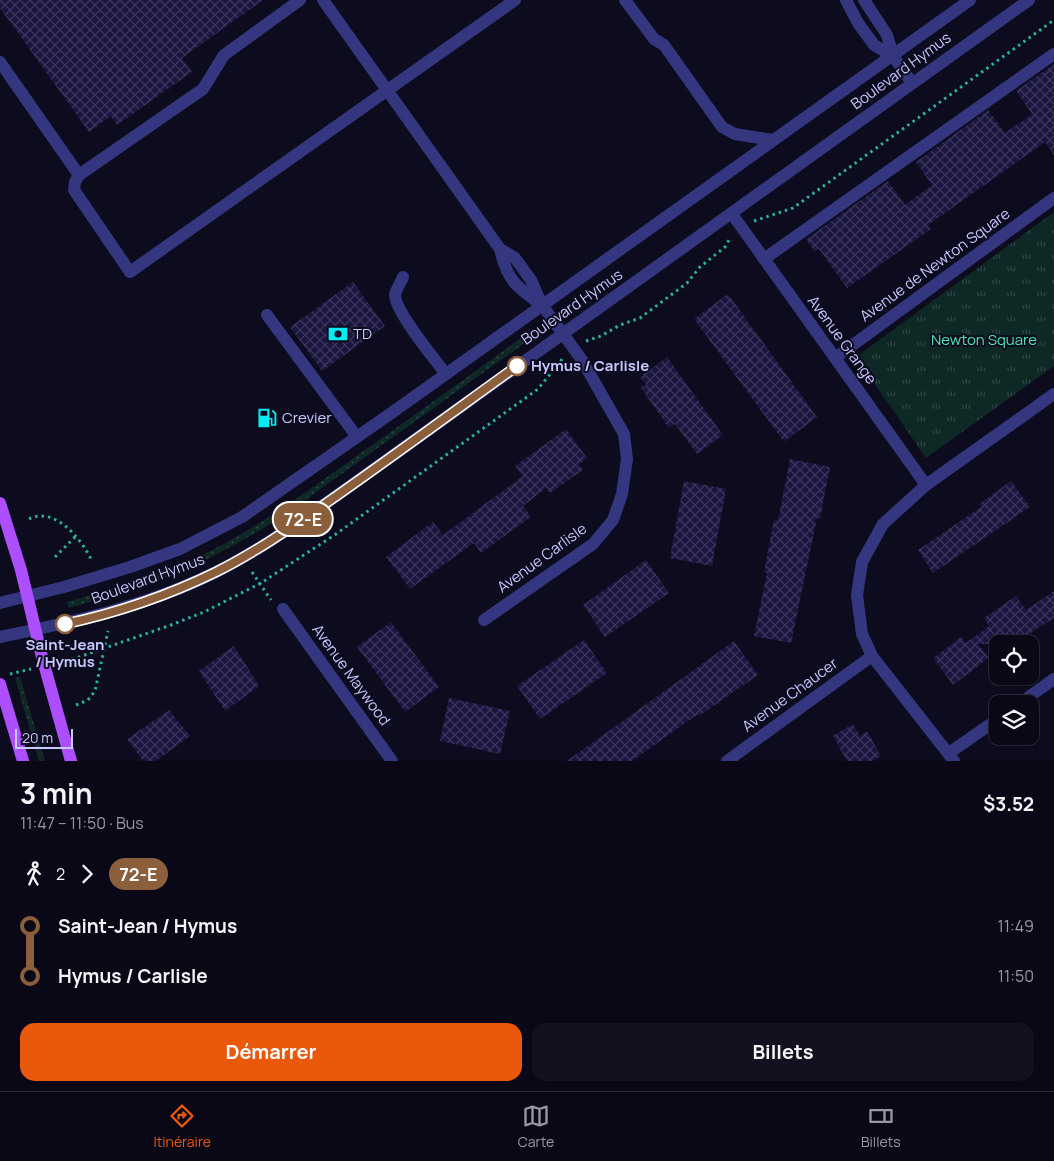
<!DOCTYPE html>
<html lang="fr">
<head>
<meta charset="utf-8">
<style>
	:root { --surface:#0a0816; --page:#13111f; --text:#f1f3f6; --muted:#999aa1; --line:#2a2935; --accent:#ea580c }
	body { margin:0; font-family:Manrope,sans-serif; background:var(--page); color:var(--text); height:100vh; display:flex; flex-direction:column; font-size:19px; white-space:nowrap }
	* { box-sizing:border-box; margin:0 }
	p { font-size:16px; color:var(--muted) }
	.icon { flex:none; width:28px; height:28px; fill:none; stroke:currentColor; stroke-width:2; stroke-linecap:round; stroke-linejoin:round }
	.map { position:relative; height:761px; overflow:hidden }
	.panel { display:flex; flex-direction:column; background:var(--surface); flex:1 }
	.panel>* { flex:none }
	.badge { padding:0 10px; border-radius:16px; font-size:18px; line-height:32px }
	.tools { position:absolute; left:989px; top:635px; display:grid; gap:10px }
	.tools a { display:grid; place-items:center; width:50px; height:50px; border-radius:10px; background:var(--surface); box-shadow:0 1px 4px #0004,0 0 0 1px var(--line); font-size:25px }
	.scale { position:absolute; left:15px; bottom:12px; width:58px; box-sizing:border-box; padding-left:5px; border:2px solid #c9c8ff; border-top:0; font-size:14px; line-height:18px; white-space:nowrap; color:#c9c8ff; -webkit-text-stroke:4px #0d0b1e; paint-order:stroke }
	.map>.badge { position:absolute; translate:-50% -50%; box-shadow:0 0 0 2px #fff }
	.legs { display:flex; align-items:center; gap:8px; height:55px; padding:0 20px; font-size:16px }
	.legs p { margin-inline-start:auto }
	.head { display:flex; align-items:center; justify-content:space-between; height:85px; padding:0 20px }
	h1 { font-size:28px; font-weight:700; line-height:38px }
	.button { display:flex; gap:10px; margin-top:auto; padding:10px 20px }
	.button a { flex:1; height:58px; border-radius:15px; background:var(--accent); color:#fff; font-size:20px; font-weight:700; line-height:58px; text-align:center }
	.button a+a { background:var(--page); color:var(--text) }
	ul { padding:0 20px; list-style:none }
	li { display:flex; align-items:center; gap:18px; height:50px; font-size:19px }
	li i { display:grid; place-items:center; width:8px; height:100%; margin:0 6px; background:currentColor }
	li i::after { content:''; width:12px; height:12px; margin:-6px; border:4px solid; border-radius:50%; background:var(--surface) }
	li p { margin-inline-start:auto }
	li:first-child i { background:linear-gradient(#0000 50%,currentColor 0) }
	li:last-child i { background:linear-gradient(currentColor 50%,#0000 0) }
	.menu { display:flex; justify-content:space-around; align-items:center; height:70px; border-top:1px solid var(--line); background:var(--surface); font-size:14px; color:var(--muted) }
	.menu a { display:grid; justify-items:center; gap:2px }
	.menu .current { color:var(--accent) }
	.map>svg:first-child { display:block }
	.grass { fill:url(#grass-dots) }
	.park { fill:url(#park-tufts) }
	.building { fill:url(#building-cross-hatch) }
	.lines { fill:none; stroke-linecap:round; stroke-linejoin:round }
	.path { stroke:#28b29e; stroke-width:3; stroke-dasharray:2.5 4; stroke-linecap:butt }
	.minor { stroke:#34377f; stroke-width:12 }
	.major { stroke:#ae4fff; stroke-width:12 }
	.line-1-casing { stroke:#fff; stroke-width:11 }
	.line-1 { stroke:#8b5e3c; stroke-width:8 }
	.stop-1-dot { fill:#fff; stroke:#8b5e3c; stroke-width:2.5 }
	.labels { text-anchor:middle; stroke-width:4; stroke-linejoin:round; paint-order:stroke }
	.street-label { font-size:15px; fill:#c9c8ff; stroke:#0d0b1e }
	.poi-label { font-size:15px; fill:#c9c8ff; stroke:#0d0b1e; text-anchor:start }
	.park-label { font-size:15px; fill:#50e2b2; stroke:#0d0b1e }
	.stop-label { font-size:15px; font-weight:bold; fill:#c9c8ff; stroke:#0d0b1e; text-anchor:start }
</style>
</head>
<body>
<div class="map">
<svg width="1054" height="761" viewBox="0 0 1054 761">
	<defs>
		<pattern id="grass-dots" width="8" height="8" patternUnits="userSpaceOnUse" patternTransform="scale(1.25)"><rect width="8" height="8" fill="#0e2825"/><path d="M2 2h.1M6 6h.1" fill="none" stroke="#304646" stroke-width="1.8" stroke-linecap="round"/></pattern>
		<pattern id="park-tufts" width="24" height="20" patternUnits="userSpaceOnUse" patternTransform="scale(1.25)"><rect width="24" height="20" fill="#0e2825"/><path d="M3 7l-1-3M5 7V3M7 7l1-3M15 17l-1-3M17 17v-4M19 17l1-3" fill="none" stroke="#304646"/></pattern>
		<pattern id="building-cross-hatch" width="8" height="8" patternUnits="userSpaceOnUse" patternTransform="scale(1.25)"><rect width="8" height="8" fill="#1b163f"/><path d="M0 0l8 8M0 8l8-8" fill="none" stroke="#3b365c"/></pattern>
	</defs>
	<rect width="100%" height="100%" fill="#0d0b1e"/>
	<g class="grass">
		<path d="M525,335L529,340L280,518C240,543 199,565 154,582C126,593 97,600 69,608L67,602C112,589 157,576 200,556C253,531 299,497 347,463C406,421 466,378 525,335Z"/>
		<path d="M20,677L45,761H39L15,678Z"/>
	</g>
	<path class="park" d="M1054,212V366L926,458L856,357Z"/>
	<g class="building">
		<path d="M0,0H263L182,58L192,72L117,125L111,116L89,132L0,8Z"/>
		<path d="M1054,64V155L1045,142L928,225L931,229L847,288L819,249L815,252L806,239L888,181L905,205L932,185L916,162L988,110L1005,133L1032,114L1016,91Z"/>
		<path d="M353,282L385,326L322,371L290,327Z"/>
		<path d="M728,294L817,417L784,442L694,319Z"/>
		<path d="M667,357L723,435L697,454L675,424L669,428L641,388L646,385L640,377Z"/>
		<path d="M566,429L587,458L579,464L583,470L550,493L546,488L523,506L531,517L481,553L474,543L410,589L386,557L433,522L443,535L523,476L515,466Z"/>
		<path d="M790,459L830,467L820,519L817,518L791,643L754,636L767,573L764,572L774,520L778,521Z"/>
		<path d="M684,481L726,489L712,566L670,558Z"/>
		<path d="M1011,481L1030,507L933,573L918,550L981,507L979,504Z"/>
		<path d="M646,560L669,593L605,637L583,605Z"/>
		<path d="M1054,591V618L1014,644H978L989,658L953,685L933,658L961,637L966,643L989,626L984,618L1016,596L1026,610Z"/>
		<path d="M391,622L439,687L405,712L357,647Z"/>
		<path d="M584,640L607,673L540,719L517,686Z"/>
		<path d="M734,641L758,675L699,716L698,714L632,761H567Z"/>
		<path d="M234,646L259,686L225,711L199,671Z"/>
		<path d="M449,698L510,711L500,754L440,741Z"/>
		<path d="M169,710L190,736L156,761H143L127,739Z"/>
		<path d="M853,724L860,736L867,731L881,756L872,761H847L833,736Z"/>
	</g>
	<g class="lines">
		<g class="path">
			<path d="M754,221L793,208L1054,20"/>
			<path d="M586,341L601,336L620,325L640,318L687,283L700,267L725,247L730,238"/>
			<path d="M29,519C55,506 81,539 91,559"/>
			<path d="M55,557L75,537"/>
			<path d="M252,572L271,600"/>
			<path d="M59,662L79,657L171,625L204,612L261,583L336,534L538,389L563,358"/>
			<path d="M10,674L31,669"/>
			<path d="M76,705L88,700L95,691L108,631"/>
		</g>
		<g class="minor">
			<path d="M300,0L224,55L203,89L79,175L75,182L74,190L130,272L515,0"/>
			<path d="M323,0L500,249C507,280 516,287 542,305"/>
			<path d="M625,0L654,39L664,45L722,127L735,134L773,140"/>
			<path d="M846,0L858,23L874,45L893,56"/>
			<path d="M864,0L887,35L893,56L912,83"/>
			<path d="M0,62L79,175"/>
			<path d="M732,214L926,485"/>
			<path d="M764,259L1054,54"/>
			<path d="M403,277C401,282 396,290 395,295C395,311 435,360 446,374"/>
			<path d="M267,315L357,437"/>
			<path d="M835,358L1054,198"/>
			<path d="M0,603L64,587L130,567L180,549L242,517L390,414L970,0"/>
			<path d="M283,609L392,761"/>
			<path d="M484,620L593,544L613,520L622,494L627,459L624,434L582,360L542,305L531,280L515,258L500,249"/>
			<path d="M0,637C73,622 147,606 214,573C261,550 303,519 346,489L1029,0"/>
			<path d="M1019,704L1054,679"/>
			<path d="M949,753L998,719"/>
			<path d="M727,761L872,656"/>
			<path d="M954,761L872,656L862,634L857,595L862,562L883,524L926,485L1054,394"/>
		</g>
		<g class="major">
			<path d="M0,503L21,570L42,657L71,761"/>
			<path d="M0,684L23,761"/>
		</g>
	</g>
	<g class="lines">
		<defs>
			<path id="line-1" d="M65,624C116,613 169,595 216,572C258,551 296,524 335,497C396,454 456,410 517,366"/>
		</defs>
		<use href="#line-1" class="line-1-casing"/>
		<use href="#line-1" class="line-1"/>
	</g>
	<defs>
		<symbol id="bank-bare" viewBox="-9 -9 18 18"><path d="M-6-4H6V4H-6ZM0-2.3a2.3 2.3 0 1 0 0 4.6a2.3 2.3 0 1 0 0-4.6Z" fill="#00eef3" stroke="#0d0b1e" stroke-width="2.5" paint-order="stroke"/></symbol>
		<symbol id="fuel-bare" viewBox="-9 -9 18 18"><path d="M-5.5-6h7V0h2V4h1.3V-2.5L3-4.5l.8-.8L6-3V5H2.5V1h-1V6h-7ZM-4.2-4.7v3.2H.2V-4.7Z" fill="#00eef3" stroke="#0d0b1e" stroke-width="2.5" paint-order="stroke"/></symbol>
	</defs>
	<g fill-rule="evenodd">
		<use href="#bank-bare" x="324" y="320" width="28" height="28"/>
		<use href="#fuel-bare" x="253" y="404" width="28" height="28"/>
	</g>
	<g class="stop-1-dot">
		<circle cx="517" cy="366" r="9"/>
		<circle cx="65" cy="624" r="9"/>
	</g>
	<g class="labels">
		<g class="street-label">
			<text transform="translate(901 71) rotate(-36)" y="5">Boulevard Hymus</text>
			<text transform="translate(935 265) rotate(-36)" y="5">Avenue de Newton Square</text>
			<text transform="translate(572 307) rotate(-35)" y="5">Boulevard Hymus</text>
			<text transform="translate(842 340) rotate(54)" y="5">Avenue Grange</text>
			<text transform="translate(542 558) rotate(-36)" y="5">Avenue Carlisle</text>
			<text transform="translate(148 579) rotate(-20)" y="5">Boulevard Hymus</text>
			<text transform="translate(351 675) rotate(54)" y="5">Avenue Maywood</text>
			<text transform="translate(790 695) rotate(-36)" y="5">Avenue Chaucer</text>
		</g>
		<g class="poi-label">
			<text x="353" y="339">TD</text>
			<text x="282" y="423">Crevier</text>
		</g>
		<g class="park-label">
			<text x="984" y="345">Newton Square</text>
		</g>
		<g class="stop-label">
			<text x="531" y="371">Hymus / Carlisle</text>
			<text x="65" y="650" text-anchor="middle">Saint-Jean<tspan x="65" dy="17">/ Hymus</tspan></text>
		</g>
	</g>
</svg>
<div class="tools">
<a><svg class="icon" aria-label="locate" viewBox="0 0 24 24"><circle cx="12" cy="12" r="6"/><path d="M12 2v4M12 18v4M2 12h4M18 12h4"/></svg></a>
<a><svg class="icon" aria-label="layers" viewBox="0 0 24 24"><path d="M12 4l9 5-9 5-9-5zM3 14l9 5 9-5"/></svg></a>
</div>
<div class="scale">20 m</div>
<b class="badge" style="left:303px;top:519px;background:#8b5e3c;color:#fff">72-E</b>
</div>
<section class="panel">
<div class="head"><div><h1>3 min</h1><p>11:47 – 11:50 · Bus</p></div><b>$3.52</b></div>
<div class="legs"><svg class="icon" aria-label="walk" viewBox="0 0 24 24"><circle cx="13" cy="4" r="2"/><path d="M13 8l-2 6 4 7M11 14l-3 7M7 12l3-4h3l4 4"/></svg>2<svg class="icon" aria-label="forward" viewBox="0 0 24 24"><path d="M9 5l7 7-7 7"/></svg><b class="badge" style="background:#8b5e3c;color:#fff">72-E</b></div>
<ul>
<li><i style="color:#8b5e3c"></i><b>Saint-Jean / Hymus</b><p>11:49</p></li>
<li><i style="color:#8b5e3c"></i><b>Hymus / Carlisle</b><p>11:50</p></li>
</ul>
<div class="button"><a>Démarrer</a><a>Billets</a></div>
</section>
<nav class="menu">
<a class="current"><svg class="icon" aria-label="directions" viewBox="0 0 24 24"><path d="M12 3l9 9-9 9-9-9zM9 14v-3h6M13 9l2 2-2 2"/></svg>Itinéraire</a>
<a><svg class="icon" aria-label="map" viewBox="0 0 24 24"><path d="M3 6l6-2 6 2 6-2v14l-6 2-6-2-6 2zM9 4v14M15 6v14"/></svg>Carte</a>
<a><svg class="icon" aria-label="tickets" viewBox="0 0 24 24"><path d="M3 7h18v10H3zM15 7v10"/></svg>Billets</a>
</nav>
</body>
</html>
